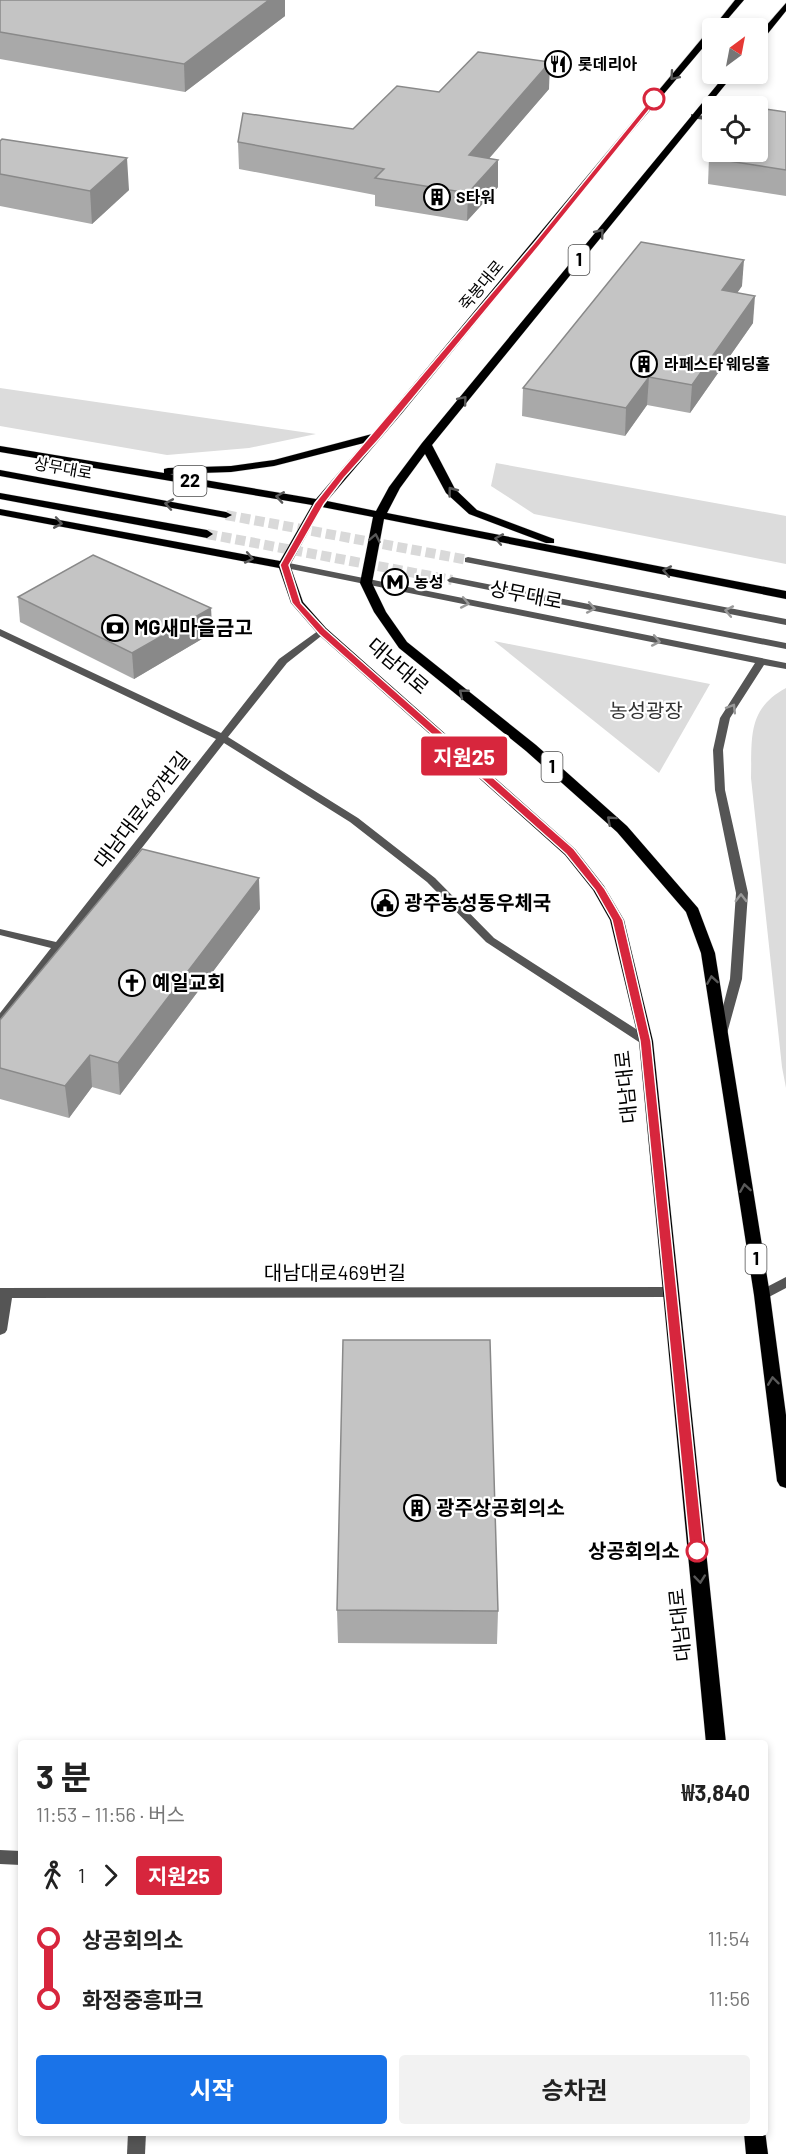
<!DOCTYPE html>
<html lang="ko">
<head>
<meta charset="utf-8">
<style>
	:root { --surface:#fff; --page:#f2f2f2; --text:#222; --muted:#767676; --accent:#1a73e8 }
	body { margin:0; font-family:Barlow,"Noto Sans KR",sans-serif; background:var(--page); color:var(--text); height:100vh; display:flex; flex-direction:column; font-size:22px; white-space:nowrap }
	* { box-sizing:border-box; margin:0 }
	p { font-size:20px; color:var(--muted) }
	.icon { flex:none; width:33px; height:33px; fill:none; stroke:currentColor; stroke-width:2; stroke-linecap:round; stroke-linejoin:round }
	.map { position:relative; flex:1; overflow:hidden }
	.drawer { position:absolute; left:18px; top:1740px; width:750px; height:396px; display:flex; flex-direction:column; background:var(--surface); border-radius:6px; box-shadow:0 3px 9px #0003 }
	.drawer>* { flex:none }
	.badge { padding:0 12px; border-radius:4px; font-size:21px; line-height:39px }
	.needle { width:39px; rotate:32deg }
	.fabs { position:absolute; left:702px; top:18px; display:grid; gap:12px }
	.fabs a { display:grid; place-items:center; width:66px; height:66px; border-radius:6px; background:var(--surface); box-shadow:0 3px 9px #0003; font-size:30px }
	.map>.badge { position:absolute; translate:-50% -50%; box-shadow:0 0 0 3px #fff }
	.legs { display:flex; align-items:center; gap:9px; height:66px; padding:0 18px; font-size:20px }
	.legs p { margin-inline-start:auto }
	.summary { display:flex; align-items:center; justify-content:space-between; height:102px; padding:0 18px }
	h1 { font-size:33px; font-weight:700; line-height:45px }
	.button { display:flex; gap:12px; margin-top:auto; padding:12px 18px }
	.button a { flex:1; height:69px; border-radius:6px; background:var(--accent); color:#fff; font-size:24px; font-weight:700; line-height:69px; text-align:center }
	.button a+a { background:var(--page); color:var(--text) }
	ul { padding:0 18px; list-style:none }
	li { display:flex; align-items:center; gap:21px; height:60px; font-size:22px }
	li i { display:grid; place-items:center; width:9px; height:100%; margin:0 8px; background:currentColor }
	li i::after { content:''; width:15px; height:15px; margin:-8px; border:4px solid; border-radius:50%; background:var(--surface) }
	li p { margin-inline-start:auto }
	li:first-child i { background:linear-gradient(#0000 50%,currentColor 0) }
	li:last-child i { background:linear-gradient(currentColor 50%,#0000 0) }
	.map>svg:first-child { display:block }
	.green { fill:#dcdcdc }
	.lines { fill:none; stroke-linecap:round; stroke-linejoin:round }
	.tertiary-tunnel { stroke:#d9d9d9; stroke-width:10; stroke-dasharray:10 4.5; stroke-linecap:butt }
	.primary-casing { stroke:#dbdbdb; stroke-width:1 }
	.minor { fill:#555; fill-rule:evenodd }
	.tertiary { fill:#555; fill-rule:evenodd }
	.primary { fill:#000; fill-rule:evenodd }
	.wall { fill:#a9a9a9 }
	.shaded-wall { fill:#898989 }
	.building { fill:#c4c4c4; stroke:#898989; stroke-width:1.5 }
	.oneway { stroke:#595959 }
	.oneway2 { stroke:#999 }
	.line-1 { fill:#d7263d; stroke:#fff; stroke-width:1.5 }
	.stop-1-dot { fill:#fff; stroke:#d7263d; stroke-width:3 }
	.labels { text-anchor:middle; stroke-width:4.5; stroke-linejoin:round; paint-order:stroke }
	.far-poi-label { font-size:16px; font-weight:bold; fill:#000; stroke:#fff; text-anchor:start }
	.far-street-label { font-size:16px; fill:#000; stroke:#fff }
	.shield { fill:#fff; stroke:#4c4c4c; stroke-width:1.5 }
	.shield-label { font-size:18px; font-weight:bold; fill:#000 }
	.street-label { font-size:20px; fill:#000; stroke:#fff }
	.poi-label { font-size:20px; font-weight:bold; fill:#000; stroke:#fff; text-anchor:start }
	.park-label { font-size:20px; fill:#333; stroke:#fff }
	.stop-label { font-size:20px; font-weight:bold; fill:#000; stroke:#fff; text-anchor:end }
</style>
</head>
<body>
<div class="map">
<svg width="786" height="2154" viewBox="0 0 786 2154">
	<rect width="100%" height="100%" fill="#fff"/>
	<g class="green">
		<path d="M0,388L316,434L249,448L167,455L0,426Z"/>
		<path d="M496,463L786,516V564L534,514L491,486Z"/>
		<path d="M494,641L710,684L659,773Z"/>
		<path d="M786,688V1088L782,1067L751,778C752,738 747,709 786,688Z"/>
	</g>
	<g class="lines">
		<g class="tertiary-tunnel">
			<path d="M226,515L468,560"/>
			<path d="M207,534L452,580"/>
		</g>
		<defs>
			<g id="primary">
				<path d="M735,0H744L720,28L712,29Z"/>
				<path d="M786,3V11L761,42H758V35Z"/>
				<path d="M709,30H712V37L624,141L403,412L327,501L376,511L389,487L422,443L726,74H734L432,445L455,489L477,510L554,539V543H546L469,514L446,493L425,454L400,488L387,513L786,591V599L384,519L372,583L386,612L407,642L536,745L627,826L698,908L715,953L770,1295L786,1415V1488L780,1486L777,1481L754,1295L701,953L686,912L617,832L526,751L399,648L374,612L360,583L373,517L322,507L290,565L303,602L326,628L575,849L604,886L624,920L653,1041L726,1743H706L639,1041L610,920L593,890L565,855L318,634L291,603L279,568L0,515V509L280,561L312,505L0,452V446L164,473V469L168,468L231,466L274,460L372,434ZM364,443L316,499L170,474L231,472L274,466Z"/>
				<path d="M0,470L226,512L232,515L226,518L0,476Z"/>
				<path d="M0,493L207,530L213,534L207,538L0,499Z"/>
				<path d="M765,2131L768,2154H746L744,2133Z"/>
			</g>
		</defs>
		<use href="#primary" class="primary-casing"/>
		<g class="minor">
			<path d="M691,114L712,117V121L691,118Z"/>
			<path d="M322,628L325,629V633L287,663L228,737L358,818L435,878L494,938L650,1038L652,1041L650,1044H642L486,942L427,882L350,822L224,743L4,1024L0,1025V1013L51,948L0,935V929L56,942L216,739L0,636V629L221,733L279,659Z"/>
			<path d="M786,1277V1288L767,1298H757L755,1295L757,1292Z"/>
			<path d="M671,1287L676,1289L678,1292L676,1295L671,1297L12,1298L7,1330L5,1333L0,1335V1288Z"/>
			<path d="M0,1850L21,1851V1865L0,1864Z"/>
			<path d="M128,2133H146L145,2154H127Z"/>
		</g>
		<g class="tertiary">
			<path d="M468,557L786,619V625L465,562V558Z"/>
			<path d="M284,562L786,663V669L764,665L730,718L723,750L725,790L748,893L742,979L726,1037H718L716,1034L730,979L736,893L715,790L713,750L720,718L755,663L281,567L279,565Z"/>
			<path d="M452,577L786,643V649L449,582L447,580Z"/>
		</g>
		<use href="#primary" class="primary"/>
	</g>
	<g class="wall">
		<path d="M0,0L285,16L185,92L0,59Z"/>
		<path d="M549,89L489,158L498,187L467,221L375,206V195L239,169L238,142L353,129L439,92Z"/>
		<path d="M786,112V196L708,184L709,158Z"/>
		<path d="M0,141L129,190L92,224L0,206Z"/>
		<path d="M742,286L737,293L753,323L690,413L647,405L625,436L522,416L523,388Z"/>
		<path d="M18,597L211,608L212,633L134,679L20,622Z"/>
		<path d="M260,909L120,1095L92,1087L69,1118L0,1099V1020Z"/>
		<path d="M337,1610L498,1611L497,1644L338,1643Z"/>
	</g>
	<g class="shaded-wall">
		<path d="M269,0H285V16L185,92L184,64Z"/>
		<path d="M550,62L549,89L468,183L469,155Z"/>
		<path d="M127,158L129,190L92,224L90,191Z"/>
		<path d="M498,160V187L467,221L468,193Z"/>
		<path d="M744,260L742,286L720,317L722,290Z"/>
		<path d="M755,296L753,323L690,413L692,385Z"/>
		<path d="M649,377L647,405L625,436L626,408Z"/>
		<path d="M211,608L212,633L134,679L132,653Z"/>
		<path d="M259,878L260,909L120,1095L118,1063Z"/>
		<path d="M90,1055L92,1087L69,1118L65,1086Z"/>
	</g>
	<g class="building">
		<path d="M0,0H269L184,64L0,32Z"/>
		<path d="M478,52L550,62L469,155L498,160L468,193L375,178L384,169L238,142L243,113L353,129L397,86L439,92Z"/>
		<path d="M758,108L786,112V170L709,158L715,152H758Z"/>
		<path d="M2,139L127,158L90,191L0,174V141Z"/>
		<path d="M641,242L744,260L722,290L755,296L692,385L649,377L626,408L523,388Z"/>
		<path d="M93,555L211,608L132,653L18,597Z"/>
		<path d="M142,849L259,878L118,1063L90,1055L65,1086L0,1068V1020Z"/>
		<path d="M343,1340H490L498,1611L337,1610Z"/>
	</g>
	<defs><path id="oneway-chevron" d="M-2-3.5L2.5 0L-2 3.5" fill="none" stroke-width="1.6" stroke-linecap="round" stroke-linejoin="round" transform="scale(1.5)"/></defs>
	<g class="oneway">
		<use href="#oneway-chevron" transform="translate(674 76) rotate(131)"/>
		<use href="#oneway-chevron" transform="translate(600 233) rotate(-51)"/>
		<use href="#oneway-chevron" transform="translate(463 400) rotate(-50)"/>
		<use href="#oneway-chevron" transform="translate(452 491) rotate(-127)"/>
		<use href="#oneway-chevron" transform="translate(280 497) rotate(-171)"/>
		<use href="#oneway-chevron" transform="translate(169 504) rotate(-170)"/>
		<use href="#oneway-chevron" transform="translate(58 523) rotate(10)"/>
		<use href="#oneway-chevron" transform="translate(375 538) rotate(-79)"/>
		<use href="#oneway-chevron" transform="translate(499 539) rotate(-169)"/>
		<use href="#oneway-chevron" transform="translate(249 558) rotate(11)"/>
		<use href="#oneway-chevron" transform="translate(667 571) rotate(-169)"/>
		<use href="#oneway-chevron" transform="translate(463 693) rotate(-141)"/>
		<use href="#oneway-chevron" transform="translate(611 820) rotate(-138)"/>
		<use href="#oneway-chevron" transform="translate(712 980) rotate(-99)"/>
		<use href="#oneway-chevron" transform="translate(745 1188) rotate(-99)"/>
		<use href="#oneway-chevron" transform="translate(773 1381) rotate(-97)"/>
		<use href="#oneway-chevron" transform="translate(700 1579) rotate(84)"/>
	</g>
	<g class="oneway2">
		<use href="#oneway-chevron" transform="translate(465 603) rotate(11)"/>
		<use href="#oneway-chevron" transform="translate(591 608) rotate(11)"/>
		<use href="#oneway-chevron" transform="translate(729 611) rotate(-169)"/>
		<use href="#oneway-chevron" transform="translate(656 641) rotate(11)"/>
		<use href="#oneway-chevron" transform="translate(732 708) rotate(-58)"/>
		<use href="#oneway-chevron" transform="translate(741 898) rotate(-90)"/>
	</g>
	<path class="line-1" d="M652,98L658,99L539,246L380,438L344,478L324,504L289,565L301,603L325,629L574,849L605,889L623,920L651,1041L704,1551L697,1556L690,1551L640,1041L612,920L595,890L566,854L319,634L292,603L280,565L315,503L338,474L534,243Z"/>
	<defs>
		<symbol id="restaurant-ring" viewBox="-11 -11 22 22"><circle r="9.5" fill="#fff" stroke="#000" stroke-width="1.5"/><path d="M-5-6h1v4h1v-4h1v4h1v-4h1v5L-1.5 .5V6h-2V.5L-5-1ZM5-6V6H3V1.5H1.5Q1.5-4 5-6Z" fill="#000"/></symbol>
		<symbol id="building-ring" viewBox="-11 -11 22 22"><circle r="9.5" fill="#fff" stroke="#000" stroke-width="1.5"/><path d="M-4-6H4V6H1V3H-1V6H-4ZM-2.5-4.3h1.7v1.8h-1.7ZM.8-4.3h1.7v1.8H.8ZM-2.5-1h1.7V.8h-1.7ZM.8-1h1.7V.8H.8Z" fill="#000"/></symbol>
		<symbol id="metro-ring" viewBox="-11 -11 22 22"><circle r="9.5" fill="#fff" stroke="#000" stroke-width="1.5"/><path d="M-5.5 5V-5H-3L0 0L3-5H5.5V5H3V-.5L0 4L-3-.5V5Z" fill="#000"/></symbol>
		<symbol id="bank-ring" viewBox="-11 -11 22 22"><circle r="9.5" fill="#fff" stroke="#000" stroke-width="1.5"/><path d="M-6-4H6V4H-6ZM0-2.3a2.3 2.3 0 1 0 0 4.6a2.3 2.3 0 1 0 0-4.6Z" fill="#000"/></symbol>
		<symbol id="civic-ring" viewBox="-11 -11 22 22"><circle r="9.5" fill="#fff" stroke="#000" stroke-width="1.5"/><path d="M-.6-6.5H3V-4.5H.6V-3L4-1V1h2V6H-6V1h2V-1L-.6-3ZM-1.2 2.5V6h2.4V2.5Z" fill="#000"/></symbol>
		<symbol id="church-ring" viewBox="-11 -11 22 22"><circle r="9.5" fill="#fff" stroke="#000" stroke-width="1.5"/><path d="M-1.2-6h2.4v3.5h3.3v2.4h-3.3V6h-2.4V-.1h-3.3v-2.4h3.3Z" fill="#000"/></symbol>
	</defs>
	<g fill-rule="evenodd">
		<use href="#restaurant-ring" x="543" y="49" width="30" height="30"/>
		<use href="#building-ring" x="422" y="182" width="30" height="30"/>
		<use href="#building-ring" x="629" y="349" width="30" height="30"/>
		<use href="#metro-ring" x="380" y="567" width="30" height="30"/>
		<use href="#bank-ring" x="100" y="613" width="30" height="30"/>
		<use href="#civic-ring" x="370" y="888" width="30" height="30"/>
		<use href="#church-ring" x="117" y="968" width="30" height="30"/>
		<use href="#building-ring" x="402" y="1493" width="30" height="30"/>
	</g>
	<g class="stop-1-dot">
		<circle cx="654" cy="99" r="10"/>
		<circle cx="697" cy="1551" r="10"/>
	</g>
	<g class="labels">
		<g class="far-poi-label">
			<text x="578" y="70">롯데리아</text>
			<text x="456" y="203">S타워</text>
			<text x="664" y="370">라페스타 웨딩홀</text>
			<text x="414" y="588">농성</text>
		</g>
		<g class="far-street-label">
			<text transform="translate(481 285) rotate(-50)" y="6">죽봉대로</text>
			<text transform="translate(63 468) rotate(10)" y="6">상무대로</text>
		</g>
		<g class="shield">
			<rect x="568.5" y="245" width="21" height="30" rx="4.5"/>
			<rect x="173.5" y="466" width="33" height="30" rx="4.5"/>
			<rect x="541.5" y="752" width="21" height="30" rx="4.5"/>
			<rect x="745.5" y="1244" width="21" height="30" rx="4.5"/>
		</g>
		<g class="shield-label">
			<text x="579" y="266">1</text>
			<text x="190" y="487">22</text>
			<text x="552" y="773">1</text>
			<text x="756" y="1265">1</text>
		</g>
		<g class="street-label">
			<text transform="translate(526 595) rotate(11)" y="7">상무대로</text>
			<text transform="translate(398 666) rotate(41)" y="7">대남대로</text>
			<text transform="translate(142 810) rotate(-52)" y="7">대남대로487번길</text>
			<text transform="translate(626 1087) rotate(-96)" y="7">대남대로</text>
			<text x="335" y="1280">대남대로469번길</text>
			<text transform="translate(680 1625) rotate(-96)" y="7">대남대로</text>
		</g>
		<g class="poi-label">
			<text x="134" y="635">MG새마을금고</text>
			<text x="404" y="910">광주농성동우체국</text>
			<text x="152" y="990">예일교회</text>
			<text x="436" y="1515">광주상공회의소</text>
		</g>
		<g class="park-label">
			<text x="646" y="718">농성광장</text>
		</g>
		<g class="stop-label">
			<text x="680" y="1558">상공회의소</text>
		</g>
	</g>
</svg>
<div class="fabs">
<a><svg class="needle" viewBox="-14 -14 28 28"><path d="M0-13l5 13h-10z" fill="#e53935"/><path d="M0 13l5-13h-10z" fill="#767676"/></svg></a>
<a><svg class="icon" aria-label="locate" viewBox="0 0 24 24"><circle cx="12" cy="12" r="6"/><path d="M12 2v4M12 18v4M2 12h4M18 12h4"/></svg></a>
</div>
<b class="badge" style="left:464px;top:756px;background:#d7263d;color:#fff">지원25</b>
<section class="drawer">
<div class="summary"><div><h1>3 분</h1><p>11:53 – 11:56 · 버스</p></div><b>₩3,840</b></div>
<div class="legs"><svg class="icon" aria-label="walk" viewBox="0 0 24 24"><circle cx="13" cy="4" r="2"/><path d="M13 8l-2 6 4 7M11 14l-3 7M7 12l3-4h3l4 4"/></svg>1<svg class="icon" aria-label="forward" viewBox="0 0 24 24"><path d="M9 5l7 7-7 7"/></svg><b class="badge" style="background:#d7263d;color:#fff">지원25</b></div>
<ul>
<li><i style="color:#d7263d"></i><b>상공회의소</b><p>11:54</p></li>
<li><i style="color:#d7263d"></i><b>화정중흥파크</b><p>11:56</p></li>
</ul>
<div class="button"><a>시작</a><a>승차권</a></div>
</section>
</div>
</body>
</html>
